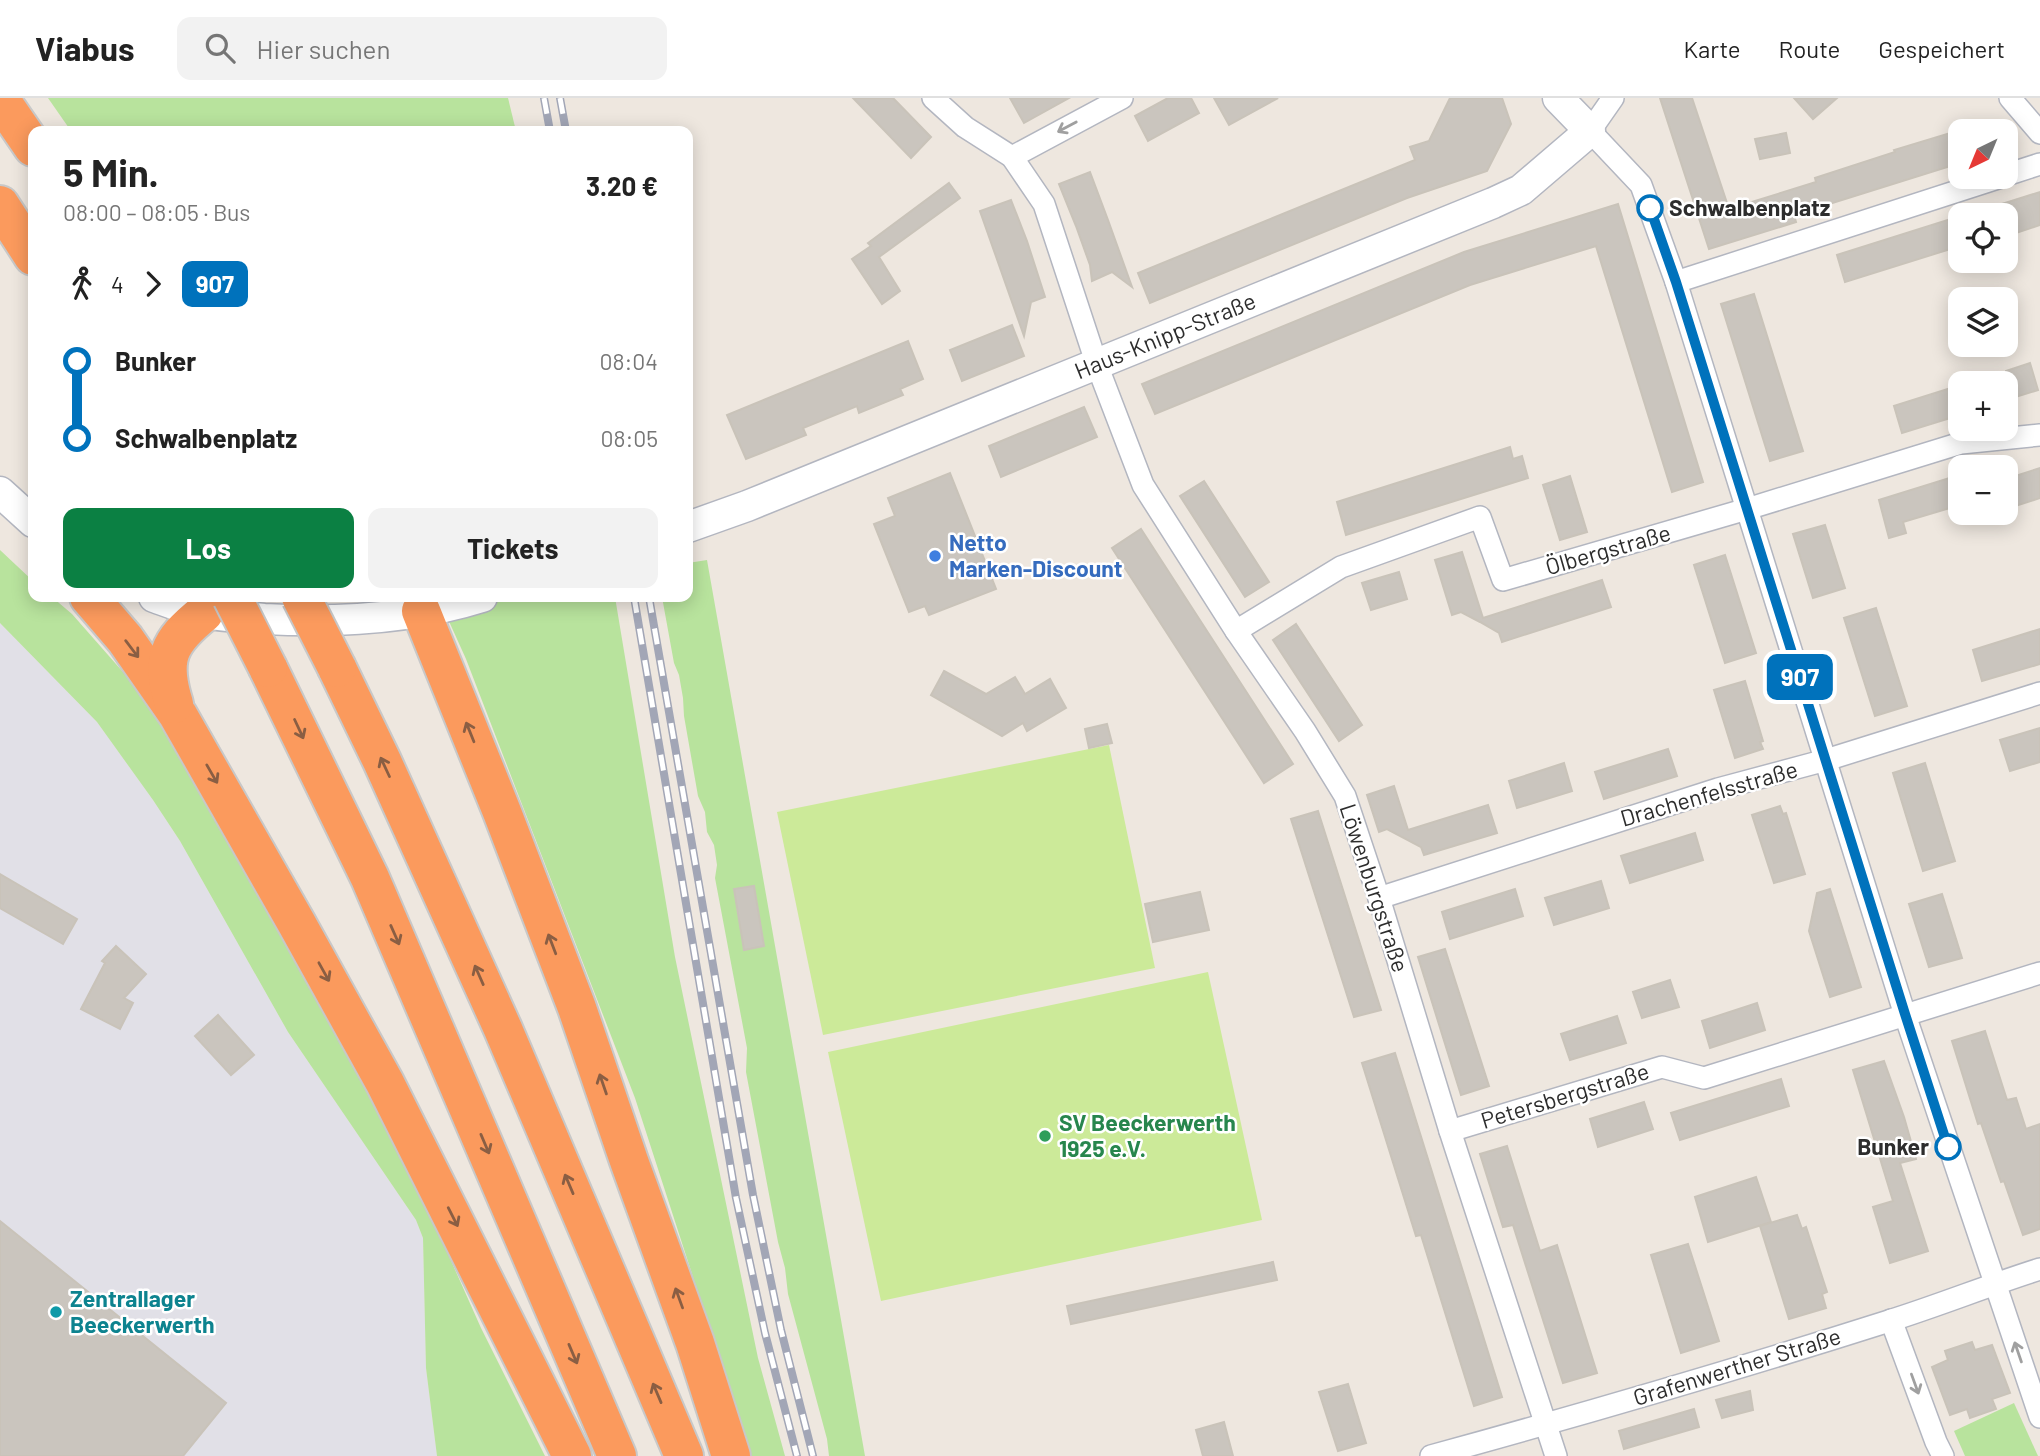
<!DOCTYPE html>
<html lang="de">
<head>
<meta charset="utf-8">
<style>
	:root { --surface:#fff; --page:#f2f2f2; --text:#222; --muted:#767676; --line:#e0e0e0; --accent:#0b8043 }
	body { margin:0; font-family:Barlow,sans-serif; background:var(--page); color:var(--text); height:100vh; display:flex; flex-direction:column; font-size:26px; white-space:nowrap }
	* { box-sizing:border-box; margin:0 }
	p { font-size:23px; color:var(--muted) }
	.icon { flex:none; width:38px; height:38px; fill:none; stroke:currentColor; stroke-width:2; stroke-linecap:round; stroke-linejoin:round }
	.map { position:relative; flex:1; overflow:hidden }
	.drawer { position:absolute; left:28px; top:28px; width:665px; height:476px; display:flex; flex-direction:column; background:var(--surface); border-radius:14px; box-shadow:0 4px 18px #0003 }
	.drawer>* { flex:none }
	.badge { padding:0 14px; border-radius:10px; font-size:24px; line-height:46px }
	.needle { width:46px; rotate:223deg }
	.tools { position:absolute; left:1948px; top:21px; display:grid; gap:14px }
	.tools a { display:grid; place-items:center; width:70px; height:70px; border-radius:14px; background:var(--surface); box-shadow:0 4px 18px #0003; font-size:35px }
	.map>.badge { position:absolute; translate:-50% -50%; box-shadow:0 0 0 4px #fff }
	.legs { display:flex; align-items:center; gap:10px; height:77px; padding:0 35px; font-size:23px }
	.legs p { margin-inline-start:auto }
	.summary { display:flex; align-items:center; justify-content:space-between; height:119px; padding:0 35px }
	h1 { font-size:38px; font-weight:700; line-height:52px }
	.cta { display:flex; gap:14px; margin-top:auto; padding:14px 35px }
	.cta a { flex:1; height:80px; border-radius:14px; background:var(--accent); color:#fff; font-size:28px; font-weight:700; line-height:80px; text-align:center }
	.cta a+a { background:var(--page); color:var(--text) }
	ul { padding:0 35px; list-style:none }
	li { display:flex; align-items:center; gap:24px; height:77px; font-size:26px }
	li i { display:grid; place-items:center; width:10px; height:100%; margin:0 9px; background:currentColor }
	li i::after { content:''; width:18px; height:18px; margin:-9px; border:5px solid; border-radius:50%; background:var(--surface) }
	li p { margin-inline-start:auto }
	li:first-child i { background:linear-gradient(#0000 50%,currentColor 0) }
	li:last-child i { background:linear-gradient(currentColor 50%,#0000 0) }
	header { display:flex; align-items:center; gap:42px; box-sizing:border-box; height:98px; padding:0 35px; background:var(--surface); border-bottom:2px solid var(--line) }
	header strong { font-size:33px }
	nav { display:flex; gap:38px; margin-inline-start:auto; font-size:24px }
	.search { width:490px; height:63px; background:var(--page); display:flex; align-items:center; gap:18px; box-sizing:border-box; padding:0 24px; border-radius:14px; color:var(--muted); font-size:26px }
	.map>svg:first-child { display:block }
	.industrial { fill:#e1e0e7 }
	.green { fill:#b8e39d }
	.pitch { fill:#ccea99 }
	.building { fill:#cac5be; stroke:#c9c3b9; stroke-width:2 }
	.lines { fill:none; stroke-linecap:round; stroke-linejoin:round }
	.street-casing { stroke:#b3b6c0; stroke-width:24 }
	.secondary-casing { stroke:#b3b6c0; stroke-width:33 }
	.highway-casing { stroke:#c8c8c8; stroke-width:42 }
	.street { stroke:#fff; stroke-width:21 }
	.secondary { stroke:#fff; stroke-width:30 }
	.highway { stroke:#fb9a5d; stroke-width:38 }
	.rail-casing { stroke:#a2a6b6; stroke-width:8 }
	.rail { stroke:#fff; stroke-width:5; stroke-dasharray:16; stroke-linecap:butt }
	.highway-bridge-casing { stroke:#c8c8c8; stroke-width:42; stroke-linecap:butt }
	.highway-bridge { stroke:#fb9a5d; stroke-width:38 }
	.oneway { stroke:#a0a0a0 }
	.oneway2 { stroke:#8a5e43 }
	.line-1-casing { stroke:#fff; stroke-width:16 }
	.line-1 { stroke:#0072bc; stroke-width:10 }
	.stop-1-dot { fill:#fff; stroke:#0072bc; stroke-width:3.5 }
	.shop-dot { fill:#3f7fe0; stroke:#fff; stroke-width:2.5 }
	.leisure-dot { fill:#2e9e5b; stroke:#fff; stroke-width:2.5 }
	.culture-dot { fill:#0f9aa8; stroke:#fff; stroke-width:2.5 }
	.labels { text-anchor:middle; stroke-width:5; stroke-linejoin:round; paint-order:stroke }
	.stop-label { font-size:23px; font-weight:bold; fill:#2d2d2d; stroke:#fff; text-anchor:start }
	.street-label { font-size:23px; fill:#2d2d2d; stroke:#fff }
	.shop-label { font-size:23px; font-weight:bold; fill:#366cbe; stroke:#fff; text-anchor:start }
	.leisure-label { font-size:23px; font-weight:bold; fill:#27864d; stroke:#fff; text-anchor:start }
	.culture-label { font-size:23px; font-weight:bold; fill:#0d838f; stroke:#fff; text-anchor:start }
</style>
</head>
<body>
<header>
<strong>Viabus</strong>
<div class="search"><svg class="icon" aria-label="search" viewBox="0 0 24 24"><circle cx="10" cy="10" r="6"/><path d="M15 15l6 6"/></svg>Hier suchen</div>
<nav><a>Karte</a><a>Route</a><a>Gespeichert</a></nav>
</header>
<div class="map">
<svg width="2040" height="1358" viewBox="0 0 2040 1358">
	<rect width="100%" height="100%" fill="#eee7df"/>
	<path class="industrial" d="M0,525L97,624L153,702L180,743L288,934L416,1122L423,1140L426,1270L437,1358H0Z"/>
	<g class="green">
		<path d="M48,0H508L516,33H71Z"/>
		<path d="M0,452L33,483V499H52L72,516L145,599L178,655L329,922L428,1111L481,1230L545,1358H437L426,1270L423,1140L416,1122L288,934L180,743L153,702L97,624L0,525Z"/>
		<path d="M707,462L865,1358H829L827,1341L788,1196L785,1170L778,1144L746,974L747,950L715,780L717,767L714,747L707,734L705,714L698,698L684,618L683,600L679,577L674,565L662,499H688V465Z"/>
		<path d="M438,499H615L675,859L758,1260L785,1358H751L635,1000L466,561Z"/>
		<path d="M2014,1305L2038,1358H1965L1954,1333Z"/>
	</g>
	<g class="pitch">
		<path d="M1109,647L1155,870L823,937L777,714Z"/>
		<path d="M1208,874L1262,1122L881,1203L828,954Z"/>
	</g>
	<g class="building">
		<path d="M853,0H893L931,39L911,60Z"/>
		<path d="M1010,0H1069L1024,25Z"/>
		<path d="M1168,0H1191L1199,15L1148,43L1135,18Z"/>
		<path d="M1214,0H1278L1229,27Z"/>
		<path d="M1450,0H1502L1511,26L1487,73L1407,100L1150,205L1138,175L1415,62L1410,49L1429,43Z"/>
		<path d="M1660,0H1692L1729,111L1816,84L1815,80L1895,54L1894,52L1960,32V65L1794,117L1796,124L1709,151Z"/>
		<path d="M1794,0H1837L1813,21Z"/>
		<path d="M1786,35L1790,55L1760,61L1755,41Z"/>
		<path d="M1090,74L1108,122L1132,189L1112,174L1092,183L1090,167L1076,128L1059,86Z"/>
		<path d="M949,85L960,100L879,159L900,193L882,206L852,161L871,148L868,145Z"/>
		<path d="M2040,94V127L2010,137L2002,106Z"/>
		<path d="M1011,102L1027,143L1045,199L1031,204L1024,238L980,113Z"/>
		<path d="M1618,106L1703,384L1672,394L1596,148L1470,187L1155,316L1142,286L1464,154Z"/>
		<path d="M1960,118V148L1845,184L1837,157Z"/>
		<path d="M1754,196L1803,353L1770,363L1721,206Z"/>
		<path d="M1012,227L1024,258L962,283L950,252Z"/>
		<path d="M908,243L923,281L900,291L903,297L859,315L857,308L803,330L806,337L746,361L727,317Z"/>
		<path d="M2030,265L2038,292L2006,302V273Z"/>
		<path d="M1960,287V317L1902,335L1894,308Z"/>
		<path d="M1084,309L1097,339L1001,379L989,348Z"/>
		<path d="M1510,349L1513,361L1522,358L1528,380L1346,437L1337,404Z"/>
		<path d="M2040,370V400L2006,411V381Z"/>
		<path d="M950,375L996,491L929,517L925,508L909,514L874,426L895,418L888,400Z"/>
		<path d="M1570,378L1587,434L1560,442L1543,387Z"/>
		<path d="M1956,378L1960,389V407L1903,424L1906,435L1889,440L1879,402Z"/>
		<path d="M1204,383L1269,484L1245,499L1180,398Z"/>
		<path d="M1825,427L1845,490L1813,500L1793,436Z"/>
		<path d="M1141,431L1293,666L1264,685L1112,450Z"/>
		<path d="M1462,454L1483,520L1602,482L1611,509L1502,544L1499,535L1480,524L1461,514L1452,517L1435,462Z"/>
		<path d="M1725,457L1756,555L1725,565L1694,467Z"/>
		<path d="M1399,474L1407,501L1371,512L1362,485Z"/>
		<path d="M1876,510L1907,608L1875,618L1844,520Z"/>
		<path d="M1296,526L1362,627L1339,643L1273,542Z"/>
		<path d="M2040,531V566L1982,583L1973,552Z"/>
		<path d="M944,573L986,596L1015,579L1025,596L1050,581L1066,610L1027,633L1023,625L1002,638L931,597Z"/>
		<path d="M1745,583L1763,643L1760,644L1763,651L1735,660L1714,592Z"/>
		<path d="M1107,626L1112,645L1089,650L1085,631Z"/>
		<path d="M2040,630V664L2010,673L2000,642Z"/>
		<path d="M1668,651L1677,678L1604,701L1595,674Z"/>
		<path d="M1564,665L1572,693L1517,710L1509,683Z"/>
		<path d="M1925,665L1955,763L1923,773L1893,675Z"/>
		<path d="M1394,688L1408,732L1488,707L1497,735L1424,757L1421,749L1387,731L1379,734L1367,697Z"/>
		<path d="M1780,708L1783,716L1786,715L1805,776L1774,785L1752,717Z"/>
		<path d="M1318,713L1381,912L1354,919L1291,721Z"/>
		<path d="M1695,735L1703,762L1630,785L1621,758Z"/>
		<path d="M0,776L77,821L63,846L0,810Z"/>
		<path d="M1601,783L1609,810L1554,827L1545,800Z"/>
		<path d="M754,788L764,848L744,852L734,791Z"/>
		<path d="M1515,791L1523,818L1450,841L1442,814Z"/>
		<path d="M1830,791L1861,889L1830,899L1809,833L1817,795Z"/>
		<path d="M1200,794L1209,832L1153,844L1145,806Z"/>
		<path d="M1942,796L1962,860L1929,869L1909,806Z"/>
		<path d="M116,848L146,876L124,900L133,905L120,931L81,911L105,865L102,863Z"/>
		<path d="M1445,851L1489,988L1461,997L1418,859Z"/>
		<path d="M1670,882L1679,909L1642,920L1633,894Z"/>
		<path d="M1757,905L1765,932L1710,950L1702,923Z"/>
		<path d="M218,917L254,957L231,977L195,938Z"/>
		<path d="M1617,918L1626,945L1570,962L1561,936Z"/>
		<path d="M1985,933L2007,1002L2016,1000L2026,1031L2040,1026V1131L2023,1137L2004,1083L2001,1084L1981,1025L1978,1026L1952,943Z"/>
		<path d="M1395,955L1502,1299L1474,1308L1421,1137L1416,1138L1362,965Z"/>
		<path d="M1884,963L1904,1019L1916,1061L1900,1065L1928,1153L1890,1165L1873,1109L1893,1103L1853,972Z"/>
		<path d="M1781,981L1789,1008L1680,1042L1671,1015Z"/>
		<path d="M1644,1004L1653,1031L1598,1049L1590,1021Z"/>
		<path d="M1507,1048L1540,1153L1557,1147L1597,1275L1563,1285L1513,1127L1503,1129L1480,1056Z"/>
		<path d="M1756,1079L1771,1124L1708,1144L1695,1099Z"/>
		<path d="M1797,1117L1802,1131L1806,1129L1827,1194L1822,1196L1826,1210L1789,1221L1760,1128Z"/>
		<path d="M0,1123L226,1305L183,1358H0Z"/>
		<path d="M1688,1146L1719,1243L1681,1255L1651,1157Z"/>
		<path d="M1273,1164L1277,1182L1071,1226L1067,1208Z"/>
		<path d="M1972,1244L1975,1252L1992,1247L2010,1295L1992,1301L1996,1311L1970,1320L1967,1311L1950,1317L1932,1269L1948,1262L1945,1253Z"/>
		<path d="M1348,1286L1366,1345L1338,1353L1319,1294Z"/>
		<path d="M1750,1293L1753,1312L1722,1320L1716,1302Z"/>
		<path d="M1694,1311L1699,1329L1624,1351L1619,1333Z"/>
		<path d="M1224,1324L1233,1358H1203L1196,1332Z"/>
	</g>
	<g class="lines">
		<defs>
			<g id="street">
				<path d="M933,0L965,29L1012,59L1044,106L1097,267L1143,387L1236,533L1305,633L1345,698L1379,800L1450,1033L1556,1358"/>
				<path d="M1613,0L1590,33L1641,87L1676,184L1905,917L2040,1319"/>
				<path d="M2010,0L2040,35"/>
				<path d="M1012,59L1122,0"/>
				<path d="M2006,77L2040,66"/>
				<path d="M1676,184L2001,79"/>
				<path d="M1236,533L1341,469L1480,419L1503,482L1747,411L1961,345L2040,337"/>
				<path d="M1379,800L1718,691L1826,662L2040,595"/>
				<path d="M1450,1033L1662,969L1704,980L2040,875"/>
				<path d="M1891,1222L1936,1344L1943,1358"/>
				<path d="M1431,1358C1584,1316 1738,1271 1889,1223C1940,1207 1989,1187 2040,1171"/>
			</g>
			<g id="secondary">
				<path d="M0,394L33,424"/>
				<path id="s1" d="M688,429L747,408L1493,105L1521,92L1590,33L1558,0"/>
				<path d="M154,499C171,505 187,512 205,515C225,519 244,519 264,521C336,525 412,521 482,499"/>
			</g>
			<g id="highway">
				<path d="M0,1L33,49"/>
				<path d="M0,107L33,158"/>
				<path d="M89,499L125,541L178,617L297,826L385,985L572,1358"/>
				<path d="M421,513L502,714L577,910L629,1063L695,1245L731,1358"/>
				<path d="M268,570L370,780L617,1358"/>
				<path d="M337,570L382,663L503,931L684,1358"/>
				<path d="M174,606C160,561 168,544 204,515"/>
			</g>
		</defs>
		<use href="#street" class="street-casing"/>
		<use href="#secondary" class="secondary-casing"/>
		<use href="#highway" class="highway-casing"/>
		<use href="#street" class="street"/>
		<use href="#secondary" class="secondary"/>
		<use href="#highway" class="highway"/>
		<defs>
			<g id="rail">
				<path d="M544,0L550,33"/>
				<path d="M560,0L566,33"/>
				<path d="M634,499L736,1100L765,1235L797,1358"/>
				<path d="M649,499L753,1097L781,1232L813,1358"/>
			</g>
		</defs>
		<use href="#rail" class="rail-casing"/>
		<use href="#rail" class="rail"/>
		<defs>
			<g id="highway-bridge">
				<path d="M232,499L268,570"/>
				<path d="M301,499L337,570"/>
			</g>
		</defs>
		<use href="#highway-bridge" class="highway-bridge-casing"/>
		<use href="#highway-bridge" class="highway-bridge"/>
	</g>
	<defs><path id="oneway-shaft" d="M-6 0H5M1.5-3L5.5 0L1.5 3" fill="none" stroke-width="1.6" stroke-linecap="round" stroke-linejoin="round" transform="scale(1.75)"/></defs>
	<g class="oneway">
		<use href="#oneway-shaft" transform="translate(1067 29) rotate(152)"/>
		<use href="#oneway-shaft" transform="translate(2018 1254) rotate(-109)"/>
		<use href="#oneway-shaft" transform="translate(1915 1286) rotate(70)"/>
	</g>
	<g class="oneway2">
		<use href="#oneway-shaft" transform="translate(132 551) rotate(53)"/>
		<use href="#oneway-shaft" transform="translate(299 631) rotate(65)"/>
		<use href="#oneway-shaft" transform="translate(470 634) rotate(-112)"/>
		<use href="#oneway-shaft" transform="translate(385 669) rotate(-115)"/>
		<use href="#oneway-shaft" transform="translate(212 676) rotate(60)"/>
		<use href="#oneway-shaft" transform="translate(395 837) rotate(66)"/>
		<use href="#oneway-shaft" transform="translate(552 846) rotate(-111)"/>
		<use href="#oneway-shaft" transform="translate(324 874) rotate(61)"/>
		<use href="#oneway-shaft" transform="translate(479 877) rotate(-114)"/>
		<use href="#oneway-shaft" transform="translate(603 986) rotate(-109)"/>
		<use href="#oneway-shaft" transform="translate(485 1046) rotate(67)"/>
		<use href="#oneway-shaft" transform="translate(569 1086) rotate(-113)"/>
		<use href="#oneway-shaft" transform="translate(453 1119) rotate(63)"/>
		<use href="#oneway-shaft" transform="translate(679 1200) rotate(-110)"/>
		<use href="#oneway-shaft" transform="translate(573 1256) rotate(67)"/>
		<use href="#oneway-shaft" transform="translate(657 1295) rotate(-113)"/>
	</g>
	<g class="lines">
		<defs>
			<path id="line-1" d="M1650,110L1676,184L1905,916L1948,1049"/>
		</defs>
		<use href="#line-1" class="line-1-casing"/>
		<use href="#line-1" class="line-1"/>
	</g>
	<g class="stop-1-dot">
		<circle cx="1650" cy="110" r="12"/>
		<circle cx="1948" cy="1049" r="12"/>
	</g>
	<circle class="shop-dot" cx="935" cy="458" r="7"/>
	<circle class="leisure-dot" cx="1045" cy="1038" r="7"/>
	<circle class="culture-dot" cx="56" cy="1214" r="7"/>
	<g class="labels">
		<g class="stop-label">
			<text x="1669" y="118">Schwalbenplatz</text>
			<text x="1929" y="1057" text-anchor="end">Bunker</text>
		</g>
		<g class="street-label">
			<text dy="8" stroke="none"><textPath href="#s1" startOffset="514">Haus-Knipp-Straße</textPath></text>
			<text transform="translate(1608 452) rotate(-16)" y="8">Ölbergstraße</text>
			<text transform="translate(1709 696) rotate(-16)" y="8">Drachenfelsstraße</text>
			<text transform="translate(1374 790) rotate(72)" y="8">Löwenburgstraße</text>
			<text transform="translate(1565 998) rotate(-17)" y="8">Petersbergstraße</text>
			<text transform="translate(1737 1269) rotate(-17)" y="8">Grafenwerther Straße</text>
		</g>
		<g class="shop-label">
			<text x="949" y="453">Netto<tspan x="949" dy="26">Marken-Discount</tspan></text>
		</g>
		<g class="leisure-label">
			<text x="1059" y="1033">SV Beeckerwerth<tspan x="1059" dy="26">1925 e.V.</tspan></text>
		</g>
		<g class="culture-label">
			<text x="70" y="1209">Zentrallager<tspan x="70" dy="26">Beeckerwerth</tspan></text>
		</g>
	</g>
</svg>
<div class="tools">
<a><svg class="needle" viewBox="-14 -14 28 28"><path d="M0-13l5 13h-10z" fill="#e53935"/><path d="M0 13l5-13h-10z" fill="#767676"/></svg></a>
<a><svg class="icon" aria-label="locate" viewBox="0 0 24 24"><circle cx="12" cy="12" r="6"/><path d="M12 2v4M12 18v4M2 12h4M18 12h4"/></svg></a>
<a><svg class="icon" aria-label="layers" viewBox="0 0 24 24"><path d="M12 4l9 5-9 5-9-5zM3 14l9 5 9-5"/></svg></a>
<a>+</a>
<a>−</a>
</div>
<b class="badge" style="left:1800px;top:579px;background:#0072bc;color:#fff">907</b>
<section class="drawer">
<div class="summary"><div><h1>5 Min.</h1><p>08:00 – 08:05 · Bus</p></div><b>3.20 €</b></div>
<div class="legs"><svg class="icon" aria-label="walk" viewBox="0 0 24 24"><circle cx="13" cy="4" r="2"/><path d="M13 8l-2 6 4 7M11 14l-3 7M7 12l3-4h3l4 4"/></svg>4<svg class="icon" aria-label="forward" viewBox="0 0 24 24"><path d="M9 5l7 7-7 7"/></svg><b class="badge" style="background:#0072bc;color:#fff">907</b></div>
<ul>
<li><i style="color:#0072bc"></i><b>Bunker</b><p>08:04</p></li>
<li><i style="color:#0072bc"></i><b>Schwalbenplatz</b><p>08:05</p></li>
</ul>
<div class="cta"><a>Los</a><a>Tickets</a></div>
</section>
</div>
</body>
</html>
